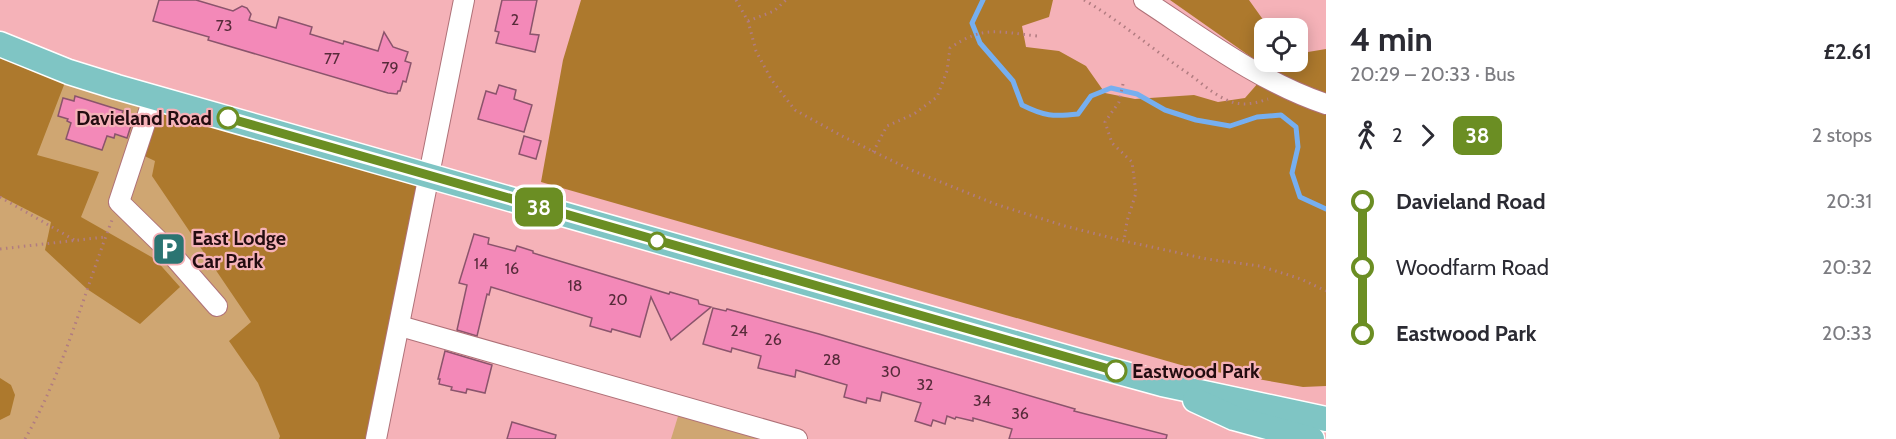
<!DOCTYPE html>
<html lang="en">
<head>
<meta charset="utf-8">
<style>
	:root { --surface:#fff; --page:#f7f7f7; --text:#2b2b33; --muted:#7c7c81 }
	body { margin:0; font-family:Cabin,sans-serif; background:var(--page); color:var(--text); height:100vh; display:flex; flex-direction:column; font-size:22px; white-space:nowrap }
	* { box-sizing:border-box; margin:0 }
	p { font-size:20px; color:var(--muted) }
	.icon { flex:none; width:33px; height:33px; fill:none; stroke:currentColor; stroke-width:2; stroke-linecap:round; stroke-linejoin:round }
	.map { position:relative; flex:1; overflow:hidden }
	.drawer { display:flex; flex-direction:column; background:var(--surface); width:570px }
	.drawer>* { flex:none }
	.badge { padding:0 12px; border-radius:9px; font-size:21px; line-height:39px }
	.tools { position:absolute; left:1254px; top:18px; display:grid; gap:12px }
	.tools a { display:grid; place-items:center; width:54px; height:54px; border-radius:12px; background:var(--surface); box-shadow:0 3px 15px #0003; font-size:30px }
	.map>.badge { position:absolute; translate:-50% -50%; box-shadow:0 0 0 3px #fff }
	.legs { display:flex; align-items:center; gap:9px; height:66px; padding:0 24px; font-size:20px }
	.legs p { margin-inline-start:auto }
	.head { display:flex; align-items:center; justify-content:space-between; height:102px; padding:0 24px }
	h1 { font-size:33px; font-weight:800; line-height:45px }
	ul { padding:0 24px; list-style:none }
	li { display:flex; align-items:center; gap:21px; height:66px; font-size:22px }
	li i { display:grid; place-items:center; width:9px; height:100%; margin:0 8px; background:currentColor }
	li i::after { content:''; width:15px; height:15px; margin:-8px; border:4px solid; border-radius:50%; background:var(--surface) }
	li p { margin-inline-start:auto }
	li:first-child i { background:linear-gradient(#0000 50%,currentColor 0) }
	li:last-child i { background:linear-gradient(currentColor 50%,#0000 0) }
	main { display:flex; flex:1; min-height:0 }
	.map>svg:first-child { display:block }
	.green { fill:#cfa672 }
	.forest { fill:#ad792d }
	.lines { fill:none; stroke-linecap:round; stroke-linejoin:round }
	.stream { stroke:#76aff0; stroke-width:5 }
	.building { fill:#f389b8; stroke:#8b546c; stroke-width:1.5 }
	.minor-casing { stroke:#af7178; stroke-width:22 }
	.major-casing { stroke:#fff; stroke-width:27 }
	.path { stroke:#b17c81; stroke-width:3; stroke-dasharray:1.5 4.5; stroke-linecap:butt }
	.minor { stroke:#fff; stroke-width:20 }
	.major { stroke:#7fc5c4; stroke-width:24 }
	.line-1-casing { stroke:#fff; stroke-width:14 }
	.line-1 { stroke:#6b8e23; stroke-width:9 }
	.stop-1-dot { fill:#fff; stroke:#6b8e23; stroke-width:3 }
	.labels { text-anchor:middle; stroke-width:4.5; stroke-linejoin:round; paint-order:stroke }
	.number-label { font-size:16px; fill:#572b3a }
	.stop-label { font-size:20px; font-weight:bold; fill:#230c10; stroke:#f5b2b8; text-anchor:end }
	.poi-label { font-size:20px; font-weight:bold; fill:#230c10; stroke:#f5b2b8; text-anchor:start }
</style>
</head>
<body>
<main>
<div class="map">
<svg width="1326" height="439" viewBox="0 0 1326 439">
	<rect width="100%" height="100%" fill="#f5b2b8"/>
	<g class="green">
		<path d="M0,44L154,96L376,439H0Z"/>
		<path d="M680,410L762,439H671Z"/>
	</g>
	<g class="forest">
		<path d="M581,0H1053L1049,17L1022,26L1026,47L1059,51L1086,66L1105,93L1135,99L1194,95L1218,102L1245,98L1259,82L1298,62V59L1308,52L1326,49V386L1303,387L1188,367L541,182L563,60Z"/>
		<path d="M1170,0H1249L1269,28H1264V58L1261,64Z"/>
		<path d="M0,44L69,72L37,155L99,172L81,217L155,259L180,287L140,324L87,289L45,250L51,222L0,196Z"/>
		<path d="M154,96L431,176L376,439H279L280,436L258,383L229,341L251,322L152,176L155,161L136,152Z"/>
		<path d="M0,378L11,385L15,395L10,415L0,420Z"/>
	</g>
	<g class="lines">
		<path class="stream" d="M983,0L972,23L980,43L1013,81L1022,105C1044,116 1053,117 1078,114L1091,96L1111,88L1137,94L1165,110L1196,120L1230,126L1257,117L1281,115L1296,127L1298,147L1292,173L1300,197L1326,209"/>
	</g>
	<g class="building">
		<path d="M159,0H196L233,11L242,6L247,8L251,14L249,20L276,28L279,17L312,27L310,34L343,44L344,41L378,51L384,32L393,47L408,52L405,61L411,63L406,82L403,81L400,91H398L397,94L388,93L208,40L209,37L153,21Z"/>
		<path d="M502,0H537L530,34L539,35L535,52L496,43L499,32L495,31Z"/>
		<path d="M499,85L516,90L514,99L532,105L524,132L478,119L486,91L496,94Z"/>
		<path d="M75,96L123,111L121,116L133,119L127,138L115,134L114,138L107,136L102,150L66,139L71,123L67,121L68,119L58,116L63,98L74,101Z"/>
		<path d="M524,136L541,141L536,159L519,154Z"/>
		<path d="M474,234L489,238L488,244L515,251L517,246L533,251V253L669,294L670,292L698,300L699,304L711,307L671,340L651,297L640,337L612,329L611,332L590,326L592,318L491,287L489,295L487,294L477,336L457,330L467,285L459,283Z"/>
		<path d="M713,308L726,311L727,309L819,334L1075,409L1074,411L1167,435L1166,439H1009L1012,429L973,418V421L956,417L955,419L947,416L945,424L933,420L931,426L915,421L921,403L882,392L880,401L867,398L866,403L844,397L847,385L796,370L795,377L778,373L758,368L761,356L732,348L731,352L703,344Z"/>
		<path d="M445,351L492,365L485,393L467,389L466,393L451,390L452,387L439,384L440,379H438Z"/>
		<path d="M512,422L556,435L555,439H507Z"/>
	</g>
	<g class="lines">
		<defs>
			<g id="minor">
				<path d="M1144,0C1202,38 1260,82 1326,104"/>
				<path d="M154,96L119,202L168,250L217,306"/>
				<path d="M400,326L797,439"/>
				<path d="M376,439L464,0"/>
			</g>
			<g id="major">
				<path d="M0,44L69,72L117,87L1093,365L1162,384L1326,419"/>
				<path d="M1195,400L1234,418L1312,439"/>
			</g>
		</defs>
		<use href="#minor" class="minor-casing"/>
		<use href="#major" class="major-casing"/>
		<g class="path">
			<path d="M736,0L748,21L756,51L771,79L795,110L842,136L911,170L995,204L1065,226L1124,241L1207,259L1260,266L1301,279L1326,291"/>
			<path d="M1084,0C1120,21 1151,48 1186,72C1201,82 1214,96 1232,102C1244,106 1257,103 1268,99"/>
			<path d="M748,21L774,11L786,0"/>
			<path d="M1123,84L1119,102L1105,122L1112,143L1132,162L1136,193L1127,221L1124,241"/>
			<path d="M873,152L887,126L914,114L937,97L947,71L950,48C983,25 999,32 1037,36"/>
			<path d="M0,197L76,241"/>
			<path d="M0,249L105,237"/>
			<path d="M25,439C64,371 84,293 112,220"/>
		</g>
		<use href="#minor" class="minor"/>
		<use href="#major" class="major"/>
	</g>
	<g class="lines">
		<defs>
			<path id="line-1" d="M228,118L1116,371"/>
		</defs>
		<use href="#line-1" class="line-1-casing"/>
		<use href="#line-1" class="line-1"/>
	</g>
	<defs>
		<symbol id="parking-square" viewBox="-11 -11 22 22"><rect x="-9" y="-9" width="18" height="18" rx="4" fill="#2b7472" stroke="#f5b2b8"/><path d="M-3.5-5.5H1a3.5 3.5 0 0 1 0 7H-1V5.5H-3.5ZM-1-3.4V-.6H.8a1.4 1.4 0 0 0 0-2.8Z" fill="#fff"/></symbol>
	</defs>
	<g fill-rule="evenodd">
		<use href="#parking-square" x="150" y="230" width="38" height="38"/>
	</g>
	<g class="stop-1-dot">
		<circle cx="228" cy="118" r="10"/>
		<circle cx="657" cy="241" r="8"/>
		<circle cx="1116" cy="371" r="10"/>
	</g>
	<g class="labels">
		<g class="number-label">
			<text x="515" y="25">2</text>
			<text x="224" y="31">73</text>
			<text x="332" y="64">77</text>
			<text x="390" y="73">79</text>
			<text x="481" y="269">14</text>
			<text x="512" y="274">16</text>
			<text x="575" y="291">18</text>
			<text x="618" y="305">20</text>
			<text x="739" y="336">24</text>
			<text x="773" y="345">26</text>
			<text x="832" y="365">28</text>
			<text x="891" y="377">30</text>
			<text x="925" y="390">32</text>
			<text x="982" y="406">34</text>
			<text x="1020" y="419">36</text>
		</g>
		<g class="stop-label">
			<text x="212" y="125">Davieland Road</text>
			<text x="1132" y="378" text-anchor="start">Eastwood Park</text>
		</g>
		<g class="poi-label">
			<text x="192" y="245">East Lodge<tspan x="192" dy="23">Car Park</tspan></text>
		</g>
	</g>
</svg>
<div class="tools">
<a><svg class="icon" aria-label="locate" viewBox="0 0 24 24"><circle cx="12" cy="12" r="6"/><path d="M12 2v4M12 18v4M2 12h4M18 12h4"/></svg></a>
</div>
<b class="badge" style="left:539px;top:207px;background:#6b8e23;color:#fff">38</b>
</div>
<section class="drawer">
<div class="head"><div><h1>4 min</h1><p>20:29 – 20:33 · Bus</p></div><b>£2.61</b></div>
<div class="legs"><svg class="icon" aria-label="walk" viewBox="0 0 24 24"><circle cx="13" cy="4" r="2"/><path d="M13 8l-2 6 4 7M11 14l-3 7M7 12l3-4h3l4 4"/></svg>2<svg class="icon" aria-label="forward" viewBox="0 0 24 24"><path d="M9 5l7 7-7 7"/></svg><b class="badge" style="background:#6b8e23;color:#fff">38</b><p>2 stops</p></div>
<ul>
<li><i style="color:#6b8e23"></i><b>Davieland Road</b><p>20:31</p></li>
<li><i style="color:#6b8e23"></i><span>Woodfarm Road</span><p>20:32</p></li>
<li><i style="color:#6b8e23"></i><b>Eastwood Park</b><p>20:33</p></li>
</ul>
</section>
</main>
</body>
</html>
